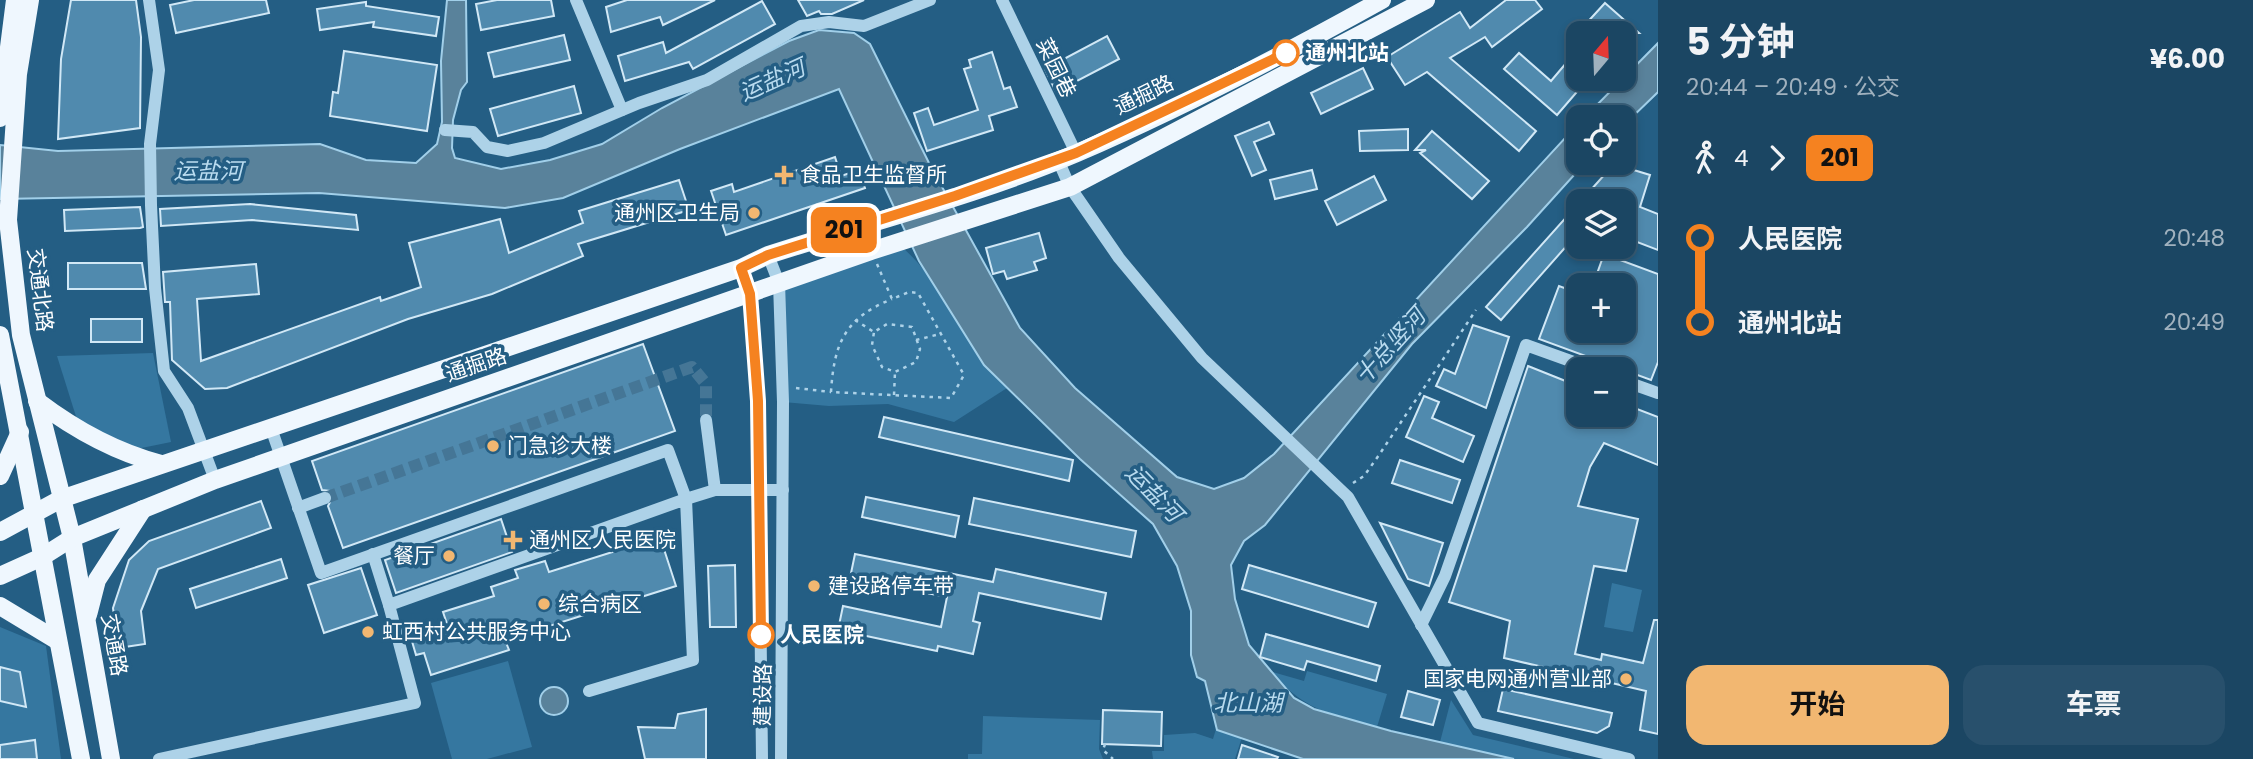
<!DOCTYPE html>
<html lang="zh">
<head>
<meta charset="utf-8">
<style>
	:root { --surface:#1b4663; --page:#28506c; --text:#f1f3f6; --muted:#a0b1be; --line:#395e78; --accent:#f2b771 }
	body { margin:0; font-family:Poppins,"Noto Sans SC",sans-serif; background:var(--page); color:var(--text); height:100vh; display:flex; flex-direction:column; font-size:26px; white-space:nowrap }
	* { box-sizing:border-box; margin:0 }
	p { font-size:23px; color:var(--muted) }
	.icon { flex:none; width:38px; height:38px; fill:none; stroke:currentColor; stroke-width:2; stroke-linecap:round; stroke-linejoin:round }
	.map { position:relative; flex:1; overflow:hidden }
	.panel { display:flex; flex-direction:column; background:var(--surface); width:595px }
	.panel>* { flex:none }
	.badge { padding:0 14px; border-radius:10px; font-size:24px; line-height:46px }
	.needle { width:46px; rotate:19deg }
	.controls { position:absolute; left:1566px; top:21px; display:grid; gap:14px }
	.controls a { display:grid; place-items:center; width:70px; height:70px; border-radius:14px; background:var(--surface); box-shadow:0 4px 10px #0003,0 0 0 2px var(--line); font-size:35px }
	.map>.badge { position:absolute; translate:-50% -50%; box-shadow:0 0 0 4px #fff }
	.legs { display:flex; align-items:center; gap:10px; height:77px; padding:0 28px; font-size:23px }
	.legs p { margin-inline-start:auto }
	.overview { display:flex; align-items:center; justify-content:space-between; height:119px; padding:0 28px }
	h1 { font-size:38px; font-weight:700; line-height:52px }
	.cta { display:flex; gap:14px; margin-top:auto; padding:14px 28px }
	.cta a { flex:1; height:80px; border-radius:21px; background:var(--accent); color:#111; font-size:28px; font-weight:700; line-height:80px; text-align:center }
	.cta a+a { background:var(--page); color:var(--text) }
	ul { padding:0 28px; list-style:none }
	li { display:flex; align-items:center; gap:24px; height:84px; font-size:26px }
	li i { display:grid; place-items:center; width:10px; height:100%; margin:0 9px; background:currentColor }
	li i::after { content:''; width:18px; height:18px; margin:-9px; border:5px solid; border-radius:50%; background:var(--surface) }
	li p { margin-inline-start:auto }
	li:first-child i { background:linear-gradient(#0000 50%,currentColor 0) }
	li:last-child i { background:linear-gradient(currentColor 50%,#0000 0) }
	main { display:flex; flex:1; min-height:0 }
	.map>svg:first-child { display:block }
	.green { fill:#3577a0 }
	.water { fill:#59829b; stroke:#a1cfe9; stroke-width:2 }
	.building { fill:#508aae; stroke:#d1e8f6; stroke-width:2 }
	.lines { fill:none; stroke-linecap:round; stroke-linejoin:round }
	.minor-tunnel { stroke:#457696; stroke-width:12; stroke-dasharray:12 6; stroke-linecap:butt }
	.path { stroke:#add2e8; stroke-width:2.5; stroke-dasharray:3.5 5; stroke-linecap:butt }
	.minor { stroke:#add2e8; stroke-width:12 }
	.major { stroke:#eff7fe; stroke-width:18 }
	.line-1-casing { stroke:#fff; stroke-width:16 }
	.line-1 { stroke:#f58220; stroke-width:10 }
	.stop-1-dot { fill:#fff; stroke:#f58220; stroke-width:3.5 }
	.poi-dot { fill:#f2b771; stroke:#245e84; stroke-width:2.5 }
	.labels { text-anchor:middle; stroke-width:7; stroke-linejoin:round; paint-order:stroke }
	.stop-label { font-size:21px; font-weight:bold; fill:#fff; stroke:#245e84; text-anchor:start }
	.street-label { font-size:21px; fill:#fff; stroke:#245e84 }
	.poi-label { font-size:21px; fill:#fff; stroke:#245e84; text-anchor:start }
	.water-label { font-size:23px; font-style:italic; fill:#b9dbef; stroke:#245e84 }
</style>
</head>
<body>
<main>
<div class="map">
<svg width="1658" height="759" viewBox="0 0 1658 759">
	<rect width="100%" height="100%" fill="#245e84"/>
	<g class="green">
		<path d="M898,244C945,281 963,345 1007,388L954,422L888,404L829,406L783,402L779,283Z"/>
		<path d="M153,353L171,442L122,452L79,426L57,356Z"/>
		<path d="M1612,583L1642,590L1633,632L1604,627Z"/>
		<path d="M0,627L46,646L61,759H0Z"/>
		<path d="M508,661L532,747L487,759H452L431,683Z"/>
		<path d="M1269,671L1304,681L1307,671L1387,694L1377,727C1325,712 1308,712 1269,671Z"/>
		<path d="M1451,700L1473,735L1574,759H1514L1440,742Z"/>
		<path d="M983,716L1100,720L1099,749L1103,759H968V754H982Z"/>
		<path d="M1216,729L1242,737L1235,759H1153L1152,751H1164V735L1195,733L1213,739Z"/>
	</g>
	<g class="water">
		<path d="M447,0H466L467,82L461,90L453,120L452,148L455,158L501,169L550,160L602,144L662,108L789,41L819,30L854,33L870,44L931,167L1020,328L1075,388L1177,477L1214,489L1244,478L1274,454L1578,124V163H1585L1527,227L1412,344L1265,525L1244,541L1231,565L1235,599L1249,645L1294,698L1314,709L1391,731L1514,759H1303L1217,730L1205,681L1197,677L1191,655V611L1177,566L1153,524L1080,459L984,365L919,261L839,89L680,149L563,198L505,208L319,193L0,199V145L58,151L320,144L366,160L416,163L437,144L442,122L441,61Z"/>
		<path d="M1658,43V92L1624,125V117H1585Z"/>
		<circle cx="554" cy="701" r="14"/>
	</g>
	<g class="building">
		<path d="M71,0H136L141,37L140,128L58,139L61,59Z"/>
		<path d="M194,0H266L269,13L176,33L170,5Z"/>
		<path d="M497,0H551L554,16L481,30L476,4Z"/>
		<path d="M627,0H715L663,25L660,17L611,32L606,7Z"/>
		<path d="M798,0H864L832,14H821L819,11L807,16Z"/>
		<path d="M1506,0H1535L1542,9L1492,47L1485,37L1450,58L1536,131L1519,151L1427,72L1405,85L1387,57L1460,12L1470,28Z"/>
		<path d="M762,1L775,24L693,69L689,62L625,81L618,56L663,42L666,53Z"/>
		<path d="M366,2V6L439,17L436,36L373,27L374,22L320,30L317,9Z"/>
		<path d="M1605,3L1639,33H1590L1583,27Z"/>
		<path d="M564,35L570,60L494,77L488,53Z"/>
		<path d="M1107,36L1119,59L1056,92L1045,69Z"/>
		<path d="M1578,49V79H1588L1557,115L1504,69L1519,53L1551,81Z"/>
		<path d="M344,51L437,65L427,131L330,116L333,92L338,93Z"/>
		<path d="M992,52L1004,89L1010,87L1017,107L989,116L993,130L927,151L914,113L928,108L934,125L978,110L964,69L971,67L969,60Z"/>
		<path d="M1363,68L1373,89L1321,114L1311,93Z"/>
		<path d="M574,86L581,113L498,136L490,109Z"/>
		<path d="M1269,122L1274,134L1254,142L1266,170L1252,176L1235,136Z"/>
		<path d="M1408,129V150L1360,151L1359,131Z"/>
		<path d="M1432,131L1489,181L1472,199L1420,153L1426,150H1415Z"/>
		<path d="M835,157L841,176L859,170L865,188L726,235L711,191L732,184L734,192Z"/>
		<path d="M1614,164L1650,175L1640,207L1658,214V250L1624,237V201H1581Z"/>
		<path d="M1312,170L1317,189L1275,199L1270,180Z"/>
		<path d="M1374,176L1386,200L1337,225L1325,201Z"/>
		<path d="M679,180L689,210L578,244L583,256L492,294L408,319L227,388L205,389L172,360L170,302H165L163,272L256,264L259,294L197,299L201,361L380,297L381,301L421,287L409,243L500,219L509,253L583,223L579,211Z"/>
		<path d="M250,204L356,215L358,230L252,220L161,226L160,209Z"/>
		<path d="M1578,204V233L1501,320L1486,307Z"/>
		<path d="M140,207L143,227L140,228L65,231L64,210Z"/>
		<path d="M1039,233L1046,258L1034,262L1037,270L1007,279L1004,271L993,274L986,248Z"/>
		<path d="M1604,254L1658,274V362L1651,380L1539,339L1559,286L1578,293V331H1624V285H1593Z"/>
		<path d="M68,263H142L146,289H68Z"/>
		<rect x="91" y="319" width="51" height="23"/>
		<path d="M1473,325L1509,337L1486,408L1436,386L1444,369L1455,374Z"/>
		<path d="M643,344L675,431L343,548L328,506L333,496L330,491L322,490L312,461Z"/>
		<path d="M1528,366L1578,386V415H1624V404L1658,417V465L1604,443L1590,467L1578,506L1638,519L1626,571L1594,566L1575,654L1601,660L1602,654L1643,663L1654,620H1658V734L1640,730L1646,691L1504,658L1510,621L1449,602Z"/>
		<path d="M1424,396L1439,402L1432,418L1474,436L1463,462L1406,437Z"/>
		<path d="M884,417L1073,460L1069,481L879,437Z"/>
		<path d="M1400,460L1460,480L1452,503L1392,483Z"/>
		<path d="M866,497L959,516L955,537L862,517Z"/>
		<path d="M974,498L1136,531L1131,557L969,524Z"/>
		<path d="M261,501L271,528L158,569L141,611L145,644L118,648L113,608L129,560L149,541Z"/>
		<path d="M501,519L512,552L396,593L385,560Z"/>
		<path d="M1380,523L1443,543L1429,586L1408,579Z"/>
		<path d="M660,537L676,586L505,640L509,650L431,675L424,653L416,655L411,638L448,627L443,612L494,596L491,587L518,578L515,570L545,561L549,572Z"/>
		<path d="M855,554L993,582L996,569L1106,593L1101,619L979,593L973,621L980,623L973,654L938,646L937,651L838,630L843,606L941,627L947,597L850,578Z"/>
		<path d="M281,559L287,578L196,608L190,589Z"/>
		<path d="M735,565L736,627H710L708,566Z"/>
		<path d="M1249,565L1376,603L1368,627L1242,589Z"/>
		<path d="M361,568L377,615L324,633L308,585Z"/>
		<path d="M1266,634L1380,666L1376,681L1307,661L1304,670L1260,657Z"/>
		<path d="M0,667L20,672L26,707L0,701Z"/>
		<path d="M1503,689L1612,713L1609,726L1597,733L1498,711Z"/>
		<path d="M1408,691L1440,700L1433,725L1401,717Z"/>
		<path d="M706,709V759H645L638,727L675,728L678,714Z"/>
		<path d="M1103,710L1162,712L1161,746L1102,744Z"/>
		<path d="M35,740L37,759H0V745Z"/>
		<path d="M1242,745L1278,757L1277,759H1238Z"/>
	</g>
	<g class="lines">
		<path class="minor-tunnel" d="M325,498L692,367L706,384V420"/>
		<g class="path">
			<path d="M877,264L892,299L909,292L918,293L964,375L951,398L831,392C834,343 845,318 892,299"/>
			<path d="M855,320L874,332L887,324L912,327L920,349L916,362L895,372L882,367L872,345L874,332"/>
			<path d="M916,340L940,334"/>
			<path d="M796,388L831,392"/>
			<path d="M894,395L895,372"/>
			<path d="M1353,483L1364,476L1379,455L1476,310"/>
			<path d="M1105,744L1103,750L1113,759"/>
		</g>
		<g class="minor">
			<path d="M149,0L159,70L150,144L151,205L155,288L164,371L188,408L215,480"/>
			<path d="M576,0L622,110"/>
			<path d="M1002,0L1076,153"/>
			<path d="M445,130L473,132L487,147L508,151L544,143L639,103L707,80L801,26L829,22L864,26L930,0"/>
			<path d="M1058,160L1070,187L1119,258L1202,358L1348,497L1478,723L1629,759"/>
			<path d="M768,255L779,283L783,402L781,759"/>
			<path d="M741,268L750,294L758,401L762,759"/>
			<path d="M1624,381L1658,393"/>
			<path d="M706,420L715,490"/>
			<path d="M271,428L321,573L668,450L686,499L715,490H783"/>
			<path d="M298,508L325,498"/>
			<path d="M373,554L389,605"/>
			<path d="M1421,625L1445,576L1526,345L1593,369"/>
			<path d="M159,759L415,703L389,605L686,499L693,660L589,691"/>
		</g>
		<g class="major">
			<path d="M30,0L18,74L8,220L21,335L72,538L111,759"/>
			<path d="M0,118L15,0"/>
			<path d="M0,335L81,759"/>
			<path d="M37,401C74,429 115,452 161,464"/>
			<path d="M0,476L20,432"/>
			<path d="M0,532L61,499L741,268L768,255C870,222 978,195 1077,153C1181,108 1283,55 1382,0"/>
			<path d="M0,576L42,557L72,538L215,480L871,251L1070,187L1426,0"/>
			<path d="M0,606L58,641"/>
			<path d="M88,615L97,580L143,509"/>
		</g>
	</g>
	<g class="lines">
		<defs>
			<path id="line-1" d="M761,635L758,401L750,294L741,268L768,255L955,196L1076,153L1286,53"/>
		</defs>
		<use href="#line-1" class="line-1-casing"/>
		<use href="#line-1" class="line-1"/>
	</g>
	<g class="stop-1-dot">
		<circle cx="1286" cy="53" r="12"/>
		<circle cx="761" cy="635" r="12"/>
	</g>
	<g class="poi-dot">
		<path d="M780.5 164.5h7v7h7v7h-7v7h-7v-7h-7v-7h7z"/>
		<circle cx="754" cy="213" r="7"/>
		<circle cx="493" cy="446" r="7"/>
		<path d="M509.5 529.5h7v7h7v7h-7v7h-7v-7h-7v-7h7z"/>
		<circle cx="449" cy="556" r="7"/>
		<circle cx="814" cy="586" r="7"/>
		<circle cx="544" cy="604" r="7"/>
		<circle cx="368" cy="632" r="7"/>
		<circle cx="1626" cy="679" r="7"/>
	</g>
	<g class="labels">
		<g class="stop-label">
			<text x="1305" y="60">通州北站</text>
			<text x="780" y="642">人民医院</text>
		</g>
		<g class="street-label">
			<text transform="translate(1056 68) rotate(64)" y="7">菜园巷</text>
			<text transform="translate(1144 95) rotate(-26)" y="7">通掘路</text>
			<text transform="translate(40 290) rotate(83)" y="7">交通北路</text>
			<text transform="translate(476 365) rotate(-19)" y="7">通掘路</text>
			<text transform="translate(114 645) rotate(80)" y="7">交通路</text>
			<text transform="translate(763 695) rotate(-89)" y="7">建设路</text>
		</g>
		<g class="poi-label">
			<text x="800" y="182">食品卫生监督所</text>
			<text x="740" y="220" text-anchor="end">通州区卫生局</text>
			<text x="507" y="453">门急诊大楼</text>
			<text x="529" y="547">通州区人民医院</text>
			<text x="435" y="563" text-anchor="end">餐厅</text>
			<text x="828" y="593">建设路停车带</text>
			<text x="558" y="611">综合病区</text>
			<text x="382" y="639">虹西村公共服务中心</text>
			<text x="1612" y="686" text-anchor="end">国家电网通州营业部</text>
		</g>
		<g class="water-label">
			<text transform="translate(772 80) rotate(-24)" y="8">运盐河</text>
			<text x="208" y="179">运盐河</text>
			<text transform="translate(1390 346) rotate(-48)" y="8">十总竖河</text>
			<text transform="translate(1154 493) rotate(46)" y="8">运盐河</text>
			<text x="1248" y="711">北山湖</text>
		</g>
	</g>
</svg>
<div class="controls">
<a><svg class="needle" viewBox="-14 -14 28 28"><path d="M0-13l5 13h-10z" fill="#e53935"/><path d="M0 13l5-13h-10z" fill="#a0b1be"/></svg></a>
<a><svg class="icon" aria-label="locate" viewBox="0 0 24 24"><circle cx="12" cy="12" r="6"/><path d="M12 2v4M12 18v4M2 12h4M18 12h4"/></svg></a>
<a><svg class="icon" aria-label="layers" viewBox="0 0 24 24"><path d="M12 4l9 5-9 5-9-5zM3 14l9 5 9-5"/></svg></a>
<a>+</a>
<a>−</a>
</div>
<b class="badge" style="left:844px;top:230px;background:#f58220;color:#111">201</b>
</div>
<section class="panel">
<div class="overview"><div><h1>5 分钟</h1><p>20:44 – 20:49 · 公交</p></div><b>¥6.00</b></div>
<div class="legs"><svg class="icon" aria-label="walk" viewBox="0 0 24 24"><circle cx="13" cy="4" r="2"/><path d="M13 8l-2 6 4 7M11 14l-3 7M7 12l3-4h3l4 4"/></svg>4<svg class="icon" aria-label="forward" viewBox="0 0 24 24"><path d="M9 5l7 7-7 7"/></svg><b class="badge" style="background:#f58220;color:#111">201</b></div>
<ul>
<li><i style="color:#f58220"></i><b>人民医院</b><p>20:48</p></li>
<li><i style="color:#f58220"></i><b>通州北站</b><p>20:49</p></li>
</ul>
<div class="cta"><a>开始</a><a>车票</a></div>
</section>
</main>
</body>
</html>
